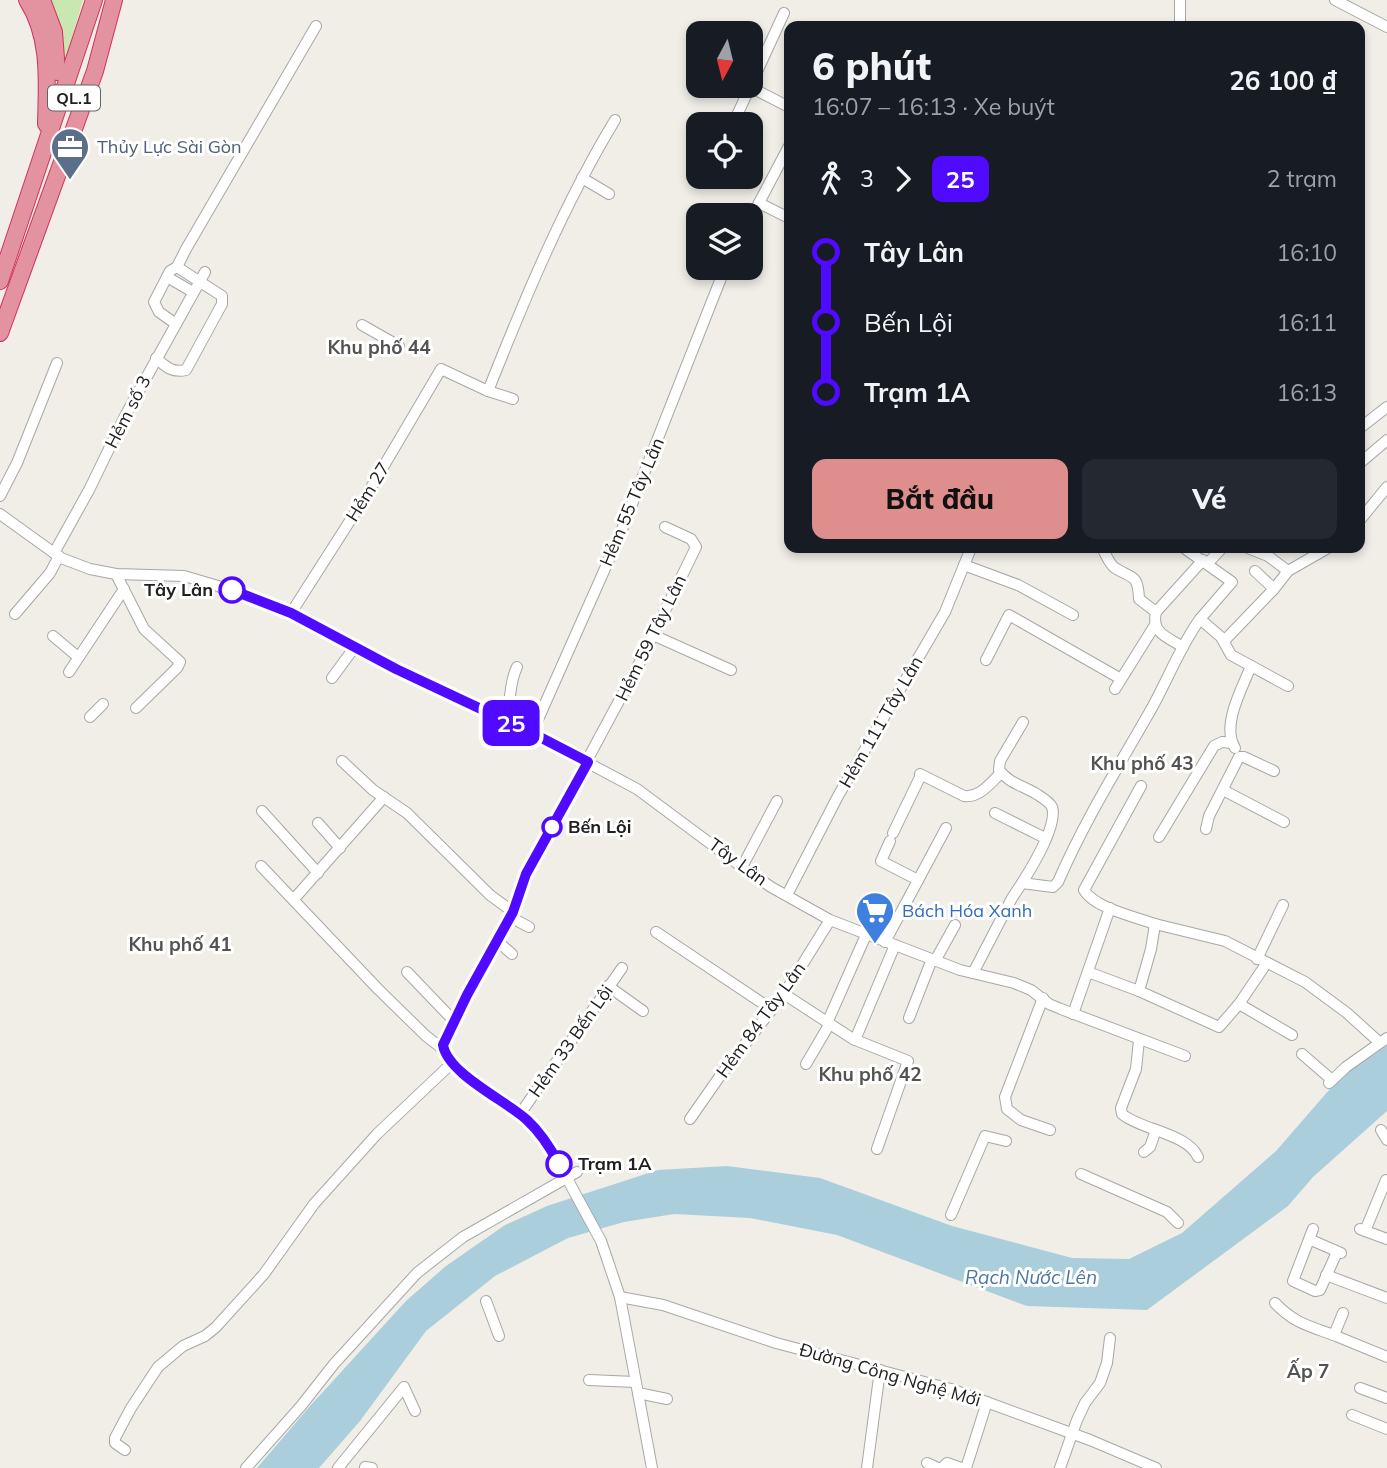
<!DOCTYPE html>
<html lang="vi">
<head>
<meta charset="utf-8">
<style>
	:root { --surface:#171b24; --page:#242831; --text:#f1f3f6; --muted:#9ea1a6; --accent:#de8e8c }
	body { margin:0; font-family:Mulish,sans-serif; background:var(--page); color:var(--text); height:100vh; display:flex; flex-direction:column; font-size:26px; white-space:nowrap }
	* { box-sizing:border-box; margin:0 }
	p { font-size:23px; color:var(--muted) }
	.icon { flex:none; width:38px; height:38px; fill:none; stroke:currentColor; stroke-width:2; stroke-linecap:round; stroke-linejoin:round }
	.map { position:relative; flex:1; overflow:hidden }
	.sheet { position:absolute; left:784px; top:21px; width:581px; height:532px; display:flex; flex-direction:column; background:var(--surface); border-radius:14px; box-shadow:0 4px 10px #0003 }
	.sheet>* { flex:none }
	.badge { padding:0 14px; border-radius:10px; font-size:24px; line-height:46px }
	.needle { width:46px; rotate:187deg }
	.controls { position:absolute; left:686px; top:21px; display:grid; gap:14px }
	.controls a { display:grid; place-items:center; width:77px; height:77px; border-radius:14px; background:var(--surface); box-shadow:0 4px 10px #0003; font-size:35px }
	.map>.badge { position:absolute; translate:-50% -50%; box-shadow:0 0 0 4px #fff }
	.legs { display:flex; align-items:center; gap:10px; height:77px; padding:0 28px; font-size:23px }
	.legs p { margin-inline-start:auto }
	.headline { display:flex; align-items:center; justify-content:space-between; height:119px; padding:0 28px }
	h1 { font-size:38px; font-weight:800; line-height:52px }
	.action { display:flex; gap:14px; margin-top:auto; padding:14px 28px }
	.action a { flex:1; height:80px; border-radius:14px; background:var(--accent); color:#111; font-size:28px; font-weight:800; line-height:80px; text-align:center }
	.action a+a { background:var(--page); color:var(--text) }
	ul { padding:0 28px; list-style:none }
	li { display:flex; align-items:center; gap:24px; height:70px; font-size:26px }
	li i { display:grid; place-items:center; width:10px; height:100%; margin:0 9px; background:currentColor }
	li i::after { content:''; width:18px; height:18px; margin:-9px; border:5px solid; border-radius:50%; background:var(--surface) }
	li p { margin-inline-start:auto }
	li:first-child i { background:linear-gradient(#0000 50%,currentColor 0) }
	li:last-child i { background:linear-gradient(currentColor 50%,#0000 0) }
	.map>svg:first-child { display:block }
	.grass { fill:#c9e7b0 }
	.water { fill:#aacedb }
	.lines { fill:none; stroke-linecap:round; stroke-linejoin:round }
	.minor-casing { stroke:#a7a7a7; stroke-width:12 }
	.highway-casing { stroke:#d33061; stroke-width:18 }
	.minor { stroke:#fff; stroke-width:10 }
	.highway { stroke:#e3939f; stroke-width:16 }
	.line-1-casing { stroke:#fff; stroke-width:16 }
	.line-1 { stroke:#4f0aff; stroke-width:10 }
	.stop-1-dot { fill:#fff; stroke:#4f0aff; stroke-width:3.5 }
	.labels { text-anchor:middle; stroke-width:6; stroke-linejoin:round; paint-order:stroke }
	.shield { fill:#fff; stroke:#636363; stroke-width:2 }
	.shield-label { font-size:16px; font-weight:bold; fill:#202020 }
	.service-label { font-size:18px; fill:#4e5e75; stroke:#fff; text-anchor:start }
	.street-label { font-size:18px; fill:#202020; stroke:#fff }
	.stop-label { font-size:18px; font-weight:bold; fill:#202020; stroke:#fff; text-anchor:start }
	.shop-label { font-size:18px; fill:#366cbe; stroke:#fff; text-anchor:start }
	.neighbourhood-label { font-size:19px; font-weight:bold; fill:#535353; stroke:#fff }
	.water-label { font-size:19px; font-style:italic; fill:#4d75a4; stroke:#fff }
</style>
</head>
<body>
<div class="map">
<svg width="1387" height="1468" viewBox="0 0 1387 1468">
	<rect width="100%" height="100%" fill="#f0eee7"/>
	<path class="grass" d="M48,0H83L65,61Z"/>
	<path class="water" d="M1387,1040V1111L1313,1177L1288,1206L1147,1310L1027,1306L837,1235L750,1218L674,1214L624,1222L568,1238L495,1276L426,1331L360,1421L319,1468H257L310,1406L406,1301L446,1266L505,1225L547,1206L658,1170L727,1166L820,1178L952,1226L1072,1258L1129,1259L1182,1233L1276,1151L1350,1066Z"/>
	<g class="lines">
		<defs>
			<g id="minor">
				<path d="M1180,0V26"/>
				<path d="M1335,0L1387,27"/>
				<path d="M750,87L789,107"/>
				<path d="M733,124L784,13"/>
				<path d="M582,178L609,194"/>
				<path d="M759,203L789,218"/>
				<path d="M751,218L789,146"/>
				<path d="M167,277L193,292"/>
				<path d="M176,324L159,312L154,302L170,271L177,267L186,249L316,26"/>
				<path d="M362,325L399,346"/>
				<path d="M156,358C166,367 172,373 186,370L222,304V296L177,267"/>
				<path d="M488,391C525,298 563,206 615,120"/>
				<path d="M1360,428L1387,407"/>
				<path d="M1360,463L1387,440"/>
				<path d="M0,496L17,463L57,363"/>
				<path d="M0,514L61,558L90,569L116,574L184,576L218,586L291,613L396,669L532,733L637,789L742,867L771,887L830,920L960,970L1014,983L1031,990L1049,1004L1061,1009L1185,1056"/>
				<path d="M1360,520L1387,487"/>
				<path d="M1102,548C1106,554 1109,564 1115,568C1132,579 1138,573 1139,599L1156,612"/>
				<path d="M1184,548L1232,582L1200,619"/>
				<path d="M1248,548L1268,556L1288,571"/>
				<path d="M54,553L89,490L125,416L205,272"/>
				<path d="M1208,563L1222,548"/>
				<path d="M964,565L1018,585L1073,615"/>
				<path d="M116,574L144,629L180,662L177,668L136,708"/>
				<path d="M1274,589L1288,571L1328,548"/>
				<path d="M291,613L369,491L441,369L488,391L513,399"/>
				<path d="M15,614L50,573L59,556"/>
				<path d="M653,635L731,670"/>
				<path d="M53,636L78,657"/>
				<path d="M1224,641L1274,589L1255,571"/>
				<path d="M1183,647C1167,637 1151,633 1156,612L1203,560"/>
				<path d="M986,660L1009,615L1121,679"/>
				<path d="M69,672L124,589"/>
				<path d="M332,678L354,648"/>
				<path d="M1115,689L1155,625"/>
				<path d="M90,717L103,704"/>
				<path d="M505,720C512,702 508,685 517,667"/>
				<path d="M532,733L619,537L725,268"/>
				<path d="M1235,748C1221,725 1242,689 1251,666"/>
				<path d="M342,761L373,790L407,813L490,895L513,912"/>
				<path d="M920,774L964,796C980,798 990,783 1001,773"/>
				<path d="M1141,786L1084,890C1094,908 1136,917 1155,924L1151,949L1139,991L1219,1027L1239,1004L1266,964"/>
				<path d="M1223,790L1284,822"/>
				<path d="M262,811L318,873"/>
				<path d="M995,813L1045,838"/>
				<path d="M318,823L340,848"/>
				<path d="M1206,829L1209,816L1239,757H1244L1274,771"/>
				<path d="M893,833L921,775"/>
				<path d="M1159,837L1214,746L1222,742L1232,743"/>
				<path d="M890,841L881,861L918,880"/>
				<path d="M261,866L378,989L426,1036L443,1049L451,1064L529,1121L551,1149L601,1241L620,1297L652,1468"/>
				<path d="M742,867L777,801"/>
				<path d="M1022,883C1032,867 1058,825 1052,807C1049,801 1041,797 1035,793C1021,785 1009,783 999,770L1000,761L1023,722"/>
				<path d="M787,895L838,796L945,612L971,548"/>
				<path d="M294,899L384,797"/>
				<path d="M510,917L529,927"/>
				<path d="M1155,924L1225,941L1305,982L1347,1013L1379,1042"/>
				<path d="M656,932L771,1009"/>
				<path d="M497,941L512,954"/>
				<path d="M885,942L946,828"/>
				<path d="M1257,959L1283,905"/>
				<path d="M935,961L955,925"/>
				<path d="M407,972L454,1021"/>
				<path d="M1088,972L1139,991"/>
				<path d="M973,973L1012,898L1022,883L1053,887L1058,882C1084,822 1117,769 1149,713C1167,682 1179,648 1200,619L1221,637L1231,655L1288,686"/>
				<path d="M608,986L643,1011"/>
				<path d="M784,994L853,1039L908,1061L877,1149"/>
				<path d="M1043,998L1005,1097L1007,1109L1021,1120L1050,1130"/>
				<path d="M1239,1004L1292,1035"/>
				<path d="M1073,1014L1110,908"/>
				<path d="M909,1018L932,959"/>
				<path d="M827,1023L866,935"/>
				<path d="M855,1040L895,945"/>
				<path d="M1139,1040L1136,1069L1121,1108L1122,1114C1141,1130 1187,1133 1198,1157"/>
				<path d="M443,1049L445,1039L467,994L513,912L526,874L642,658L696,547L691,539L665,527"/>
				<path d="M1302,1054L1332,1080"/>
				<path d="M806,1064L829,1025"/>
				<path d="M1329,1083L1346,1067L1387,1038"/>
				<path d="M520,1114L622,968"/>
				<path d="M690,1119L720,1076L784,994L830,920"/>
				<path d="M1381,1130L1387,1140"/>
				<path d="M1144,1152L1150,1147L1156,1130"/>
				<path d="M1081,1174L1167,1212L1178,1223"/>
				<path d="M951,1215L985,1136L1006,1141"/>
				<path d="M1313,1229L1293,1281L1315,1291L1320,1290L1337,1252"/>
				<path d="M1360,1229L1387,1239"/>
				<path d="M1365,1231L1386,1180"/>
				<path d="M1311,1240L1341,1253"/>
				<path d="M1326,1275L1387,1298"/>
				<path d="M620,1297L663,1305L776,1343L951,1389L1090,1440L1156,1468"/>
				<path d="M486,1301L499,1336"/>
				<path d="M1275,1303C1295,1324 1310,1326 1336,1336C1353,1343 1370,1350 1387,1357"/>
				<path d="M1334,1335L1343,1313"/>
				<path d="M589,1380L635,1382"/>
				<path d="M1360,1388L1387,1398"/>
				<path d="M638,1393L667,1399"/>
				<path d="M1352,1415L1387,1429"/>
				<path d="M125,1450L115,1443V1438L131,1408L158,1367L183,1346L205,1336L216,1327L264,1274L314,1204L377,1134L451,1064"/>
				<path d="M927,1463L938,1468"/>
				<path d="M365,1467L372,1468"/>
				<path d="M246,1468L301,1406L334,1364L417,1273L463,1237L577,1172"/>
				<path d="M338,1468L404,1387L415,1411"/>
				<path d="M867,1468L880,1370"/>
				<path d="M942,1468L947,1463L961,1468"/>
				<path d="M966,1468L987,1402"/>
				<path d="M1060,1468L1077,1420L1085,1403L1100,1383L1107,1363L1110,1338"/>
			</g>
			<g id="highway">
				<path d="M27,0C51,37 47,82 46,124"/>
				<path d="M42,0L54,32L57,72"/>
				<path d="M0,281L94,0"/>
				<path d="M0,333L95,71L114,0"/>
			</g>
		</defs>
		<use href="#minor" class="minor-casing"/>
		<use href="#highway" class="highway-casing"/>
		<use href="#minor" class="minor"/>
		<use href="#highway" class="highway"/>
	</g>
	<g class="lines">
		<defs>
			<path id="line-1" d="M232,590L291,613L396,669L532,733L588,762L526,874L513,912L467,995L443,1045C448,1074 505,1100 527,1120C540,1132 551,1149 559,1164"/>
		</defs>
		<use href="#line-1" class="line-1-casing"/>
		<use href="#line-1" class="line-1"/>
	</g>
	<defs>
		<symbol id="office-pin" viewBox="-11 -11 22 30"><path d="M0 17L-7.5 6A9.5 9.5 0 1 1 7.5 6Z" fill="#5c6f8a" stroke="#fff"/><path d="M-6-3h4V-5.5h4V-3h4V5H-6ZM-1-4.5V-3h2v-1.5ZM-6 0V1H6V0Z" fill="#fff"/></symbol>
		<symbol id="supermarket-pin" viewBox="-11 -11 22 30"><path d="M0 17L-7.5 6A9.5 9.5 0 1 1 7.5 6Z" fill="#3f7fe0" stroke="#fff"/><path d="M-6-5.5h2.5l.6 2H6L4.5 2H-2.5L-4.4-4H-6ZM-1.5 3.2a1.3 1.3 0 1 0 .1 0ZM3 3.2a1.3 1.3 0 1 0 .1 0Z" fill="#fff"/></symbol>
	</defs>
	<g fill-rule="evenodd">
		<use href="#office-pin" x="48" y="125" width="44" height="60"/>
		<use href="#supermarket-pin" x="853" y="889" width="44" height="60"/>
	</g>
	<g class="stop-1-dot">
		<circle cx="232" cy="590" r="12"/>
		<circle cx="552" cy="827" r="9"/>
		<circle cx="559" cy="1164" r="12"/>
	</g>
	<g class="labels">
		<rect class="shield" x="48" y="85.5" width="52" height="25" rx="5"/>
		<g class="shield-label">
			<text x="74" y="104">QL.1</text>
		</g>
		<g class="service-label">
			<text x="97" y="153">Thủy Lực Sài Gòn</text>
		</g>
		<g class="street-label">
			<text transform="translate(128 412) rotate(-63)" y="6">Hẻm số 3</text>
			<text transform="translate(368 492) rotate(-58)" y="6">Hẻm 27</text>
			<text transform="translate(632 502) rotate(-67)" y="6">Hẻm 55 Tây Lân</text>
			<text transform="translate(651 638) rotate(-64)" y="6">Hẻm 59 Tây Lân</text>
			<text transform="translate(881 722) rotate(-60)" y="6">Hẻm 111 Tây Lân</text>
			<text transform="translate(738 862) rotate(36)" y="6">Tây Lân</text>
			<text transform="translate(761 1020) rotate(-54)" y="6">Hẻm 84 Tây Lân</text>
			<text transform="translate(571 1041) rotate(-55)" y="6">Hẻm 33 Bến Lội</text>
			<text transform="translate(890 1375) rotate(16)" y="6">Đường Công Nghệ Mới</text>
		</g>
		<g class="stop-label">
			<text x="213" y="596" text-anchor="end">Tây Lân</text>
			<text x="568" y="833">Bến Lội</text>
			<text x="578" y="1170">Trạm 1A</text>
		</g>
		<g class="shop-label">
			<text x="902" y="917">Bách Hóa Xanh</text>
		</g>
		<g class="neighbourhood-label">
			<text x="379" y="354">Khu phố 44</text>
			<text x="1142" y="770">Khu phố 43</text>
			<text x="180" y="951">Khu phố 41</text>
			<text x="870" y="1081">Khu phố 42</text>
			<text x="1308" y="1378">Ấp 7</text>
		</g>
		<g class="water-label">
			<text x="1031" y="1284">Rạch Nước Lên</text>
		</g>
	</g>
</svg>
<div class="controls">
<a><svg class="needle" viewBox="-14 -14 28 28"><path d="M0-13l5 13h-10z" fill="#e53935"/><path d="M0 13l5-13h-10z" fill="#9ea1a6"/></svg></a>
<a><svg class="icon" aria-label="locate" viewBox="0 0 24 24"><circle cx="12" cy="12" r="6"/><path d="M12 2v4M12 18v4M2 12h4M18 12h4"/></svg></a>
<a><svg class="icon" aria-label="layers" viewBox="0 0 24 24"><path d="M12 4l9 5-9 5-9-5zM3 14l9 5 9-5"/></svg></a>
</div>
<b class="badge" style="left:511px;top:723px;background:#4f0aff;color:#fff">25</b>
<section class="sheet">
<div class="headline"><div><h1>6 phút</h1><p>16:07 – 16:13 · Xe buýt</p></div><b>26 100 ₫</b></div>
<div class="legs"><svg class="icon" aria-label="walk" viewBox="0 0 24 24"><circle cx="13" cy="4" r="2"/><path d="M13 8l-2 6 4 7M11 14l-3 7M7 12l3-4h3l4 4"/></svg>3<svg class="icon" aria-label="forward" viewBox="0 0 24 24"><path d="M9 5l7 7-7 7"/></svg><b class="badge" style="background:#4f0aff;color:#fff">25</b><p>2 trạm</p></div>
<ul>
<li><i style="color:#4f0aff"></i><b>Tây Lân</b><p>16:10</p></li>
<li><i style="color:#4f0aff"></i><span>Bến Lội</span><p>16:11</p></li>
<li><i style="color:#4f0aff"></i><b>Trạm 1A</b><p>16:13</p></li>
</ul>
<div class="action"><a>Bắt đầu</a><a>Vé</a></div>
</section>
</div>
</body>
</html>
